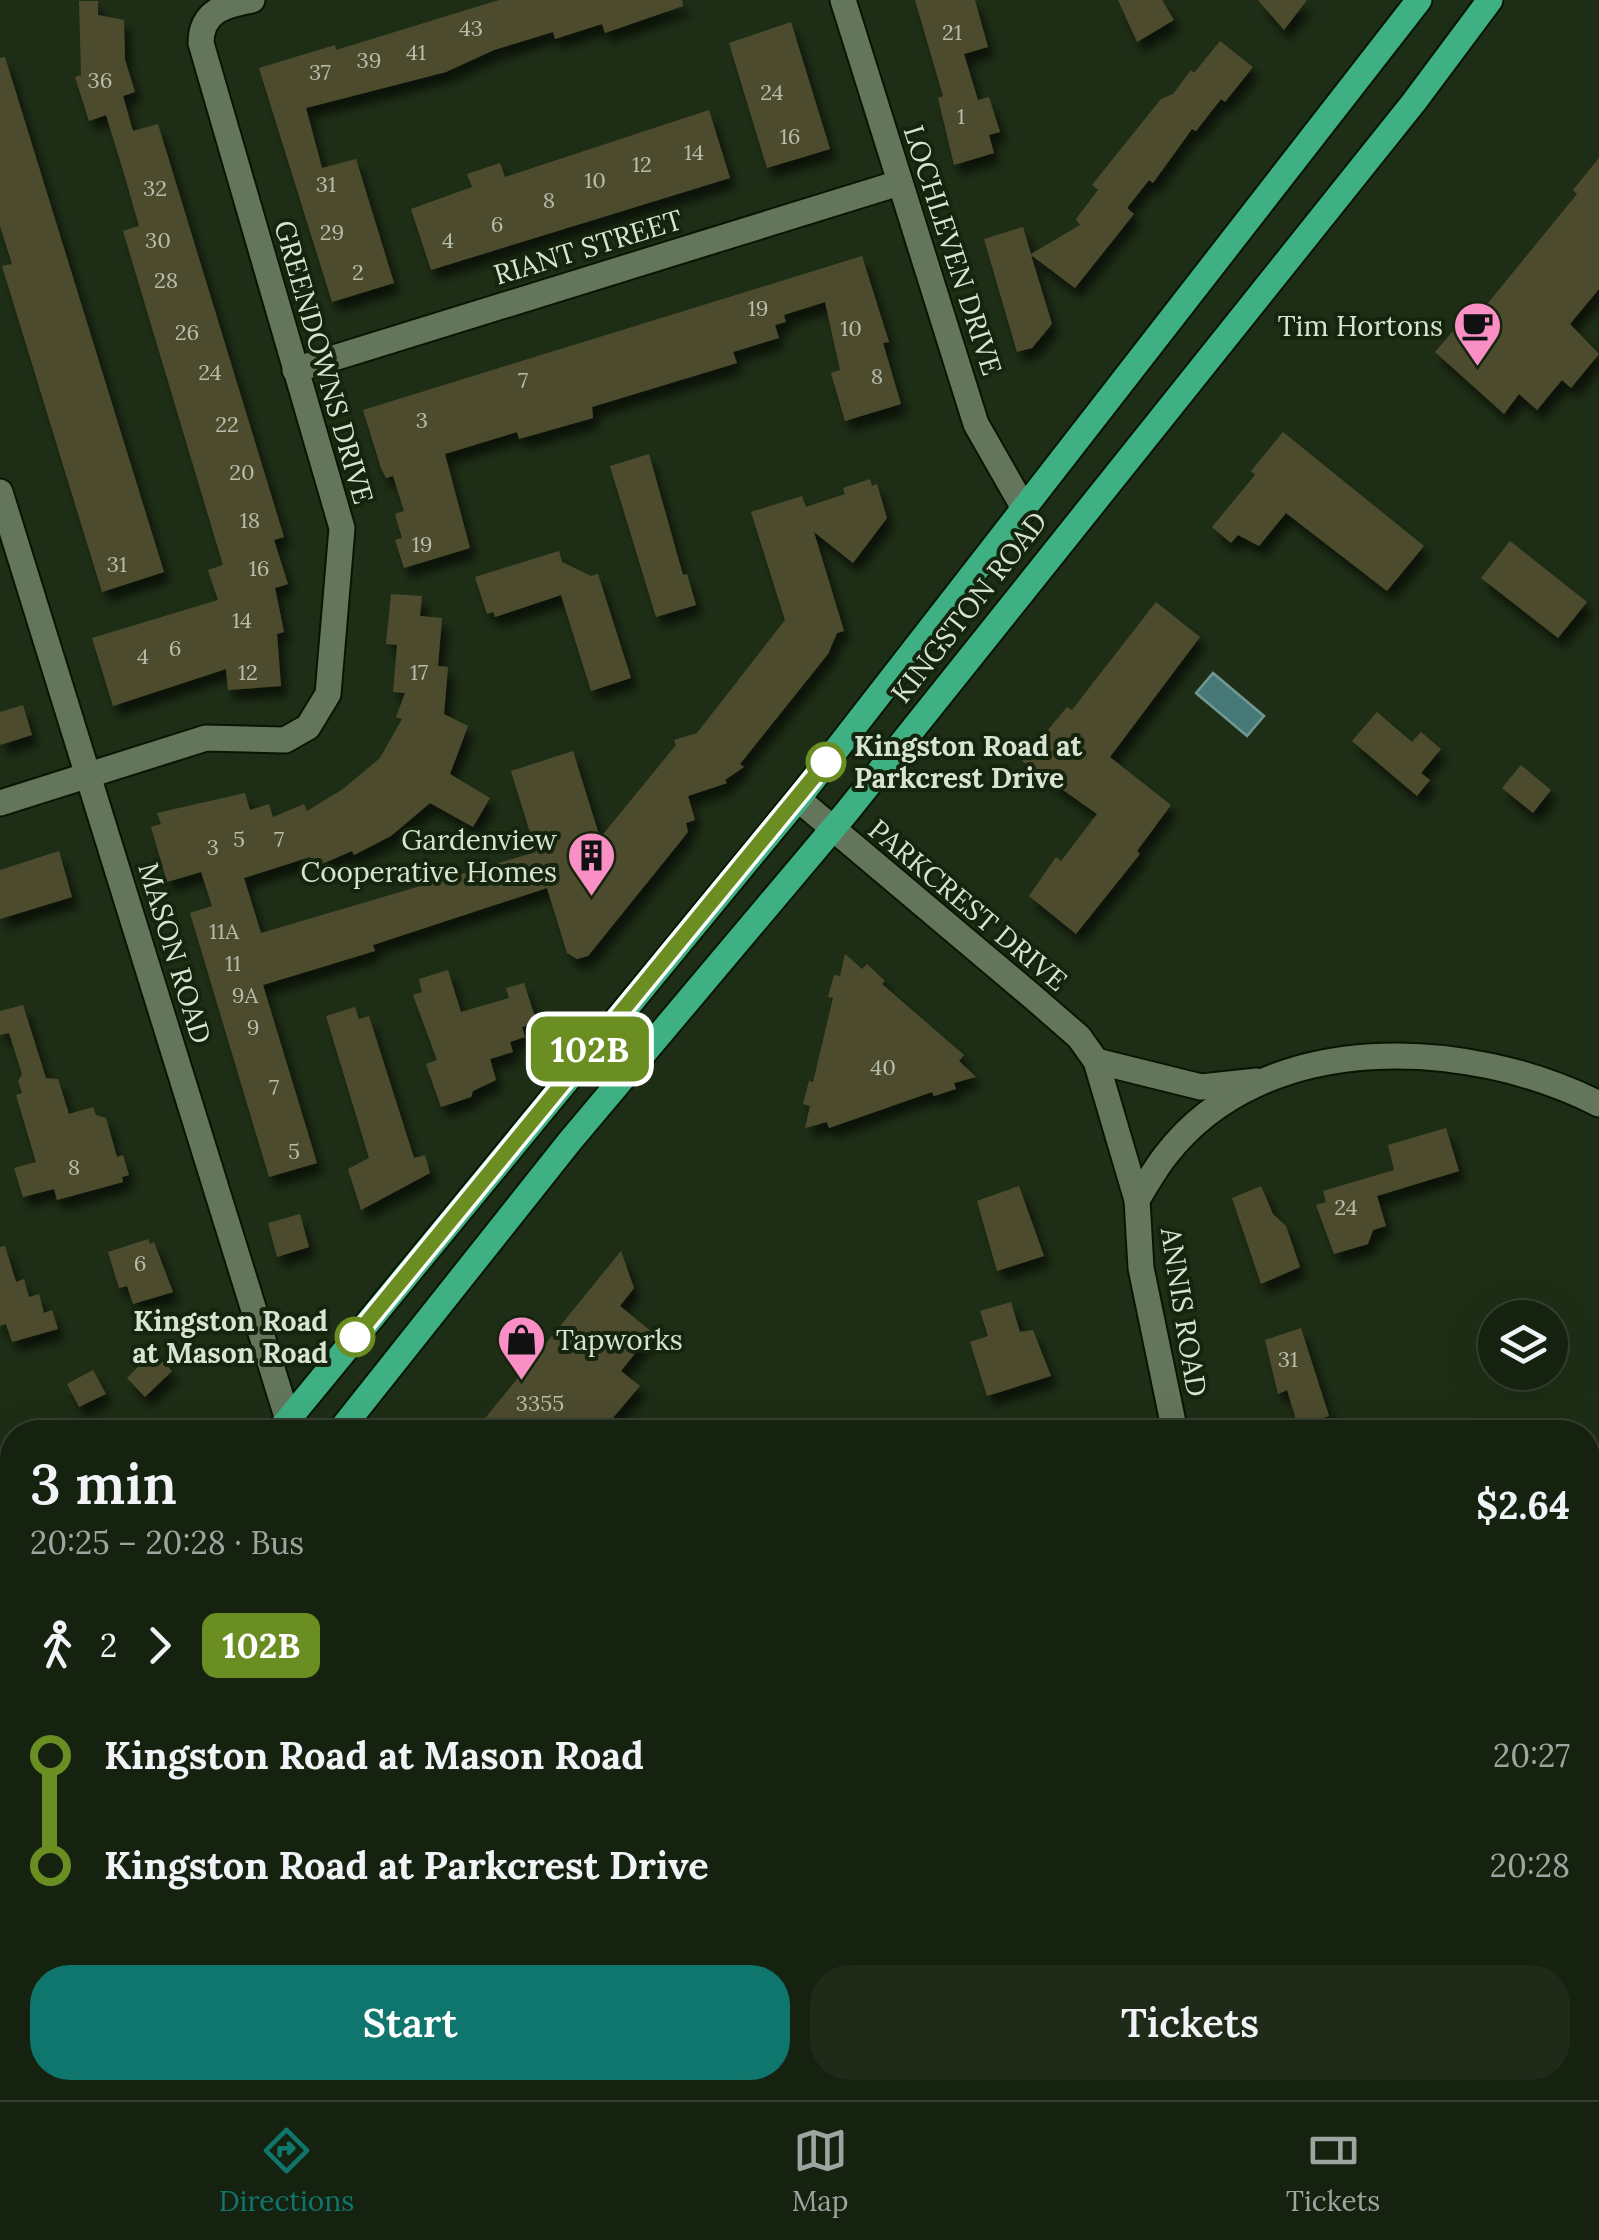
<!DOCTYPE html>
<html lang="en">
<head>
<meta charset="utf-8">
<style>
	:root { --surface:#162210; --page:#1f2a19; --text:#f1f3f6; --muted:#9ea49f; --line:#353f30; --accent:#0f766e }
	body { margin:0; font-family:Lora,serif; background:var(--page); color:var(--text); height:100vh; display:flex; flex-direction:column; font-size:38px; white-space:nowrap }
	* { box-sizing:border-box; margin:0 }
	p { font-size:32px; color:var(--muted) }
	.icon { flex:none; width:55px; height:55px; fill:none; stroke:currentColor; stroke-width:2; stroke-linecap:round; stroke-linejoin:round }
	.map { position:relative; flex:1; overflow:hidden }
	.panel { position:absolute; left:0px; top:1420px; width:1600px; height:680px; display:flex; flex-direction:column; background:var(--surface); border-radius:40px 40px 0 0; box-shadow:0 10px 40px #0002,0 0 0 2px var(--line) }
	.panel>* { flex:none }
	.badge { padding:0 20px; border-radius:15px; font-size:35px; line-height:65px }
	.tools { position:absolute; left:1478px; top:1300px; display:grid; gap:20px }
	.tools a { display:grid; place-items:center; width:90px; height:90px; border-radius:50%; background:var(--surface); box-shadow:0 10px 40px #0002,0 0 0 2px var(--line); font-size:50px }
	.map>.badge { position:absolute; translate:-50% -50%; box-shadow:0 0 0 5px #fff }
	.legs { display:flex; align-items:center; gap:15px; height:110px; padding:0 30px; font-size:32px }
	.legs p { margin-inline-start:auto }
	.summary { display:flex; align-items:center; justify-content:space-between; height:170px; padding:0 30px }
	h1 { font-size:55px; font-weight:600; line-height:75px }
	.cta { display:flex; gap:20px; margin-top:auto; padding:20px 30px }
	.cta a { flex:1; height:115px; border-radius:40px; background:var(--accent); color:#fff; font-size:40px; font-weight:600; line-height:115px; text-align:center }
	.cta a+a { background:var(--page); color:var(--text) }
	ul { padding:0 30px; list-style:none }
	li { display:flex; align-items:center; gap:35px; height:110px; font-size:38px }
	li i { display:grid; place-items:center; width:15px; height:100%; margin:0 12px; background:currentColor }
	li i::after { content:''; width:25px; height:25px; margin:-12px; border:8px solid; border-radius:50%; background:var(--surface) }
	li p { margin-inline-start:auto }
	li:first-child i { background:linear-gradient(#0000 50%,currentColor 0) }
	li:last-child i { background:linear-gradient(currentColor 50%,#0000 0) }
	.tabs { display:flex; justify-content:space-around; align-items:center; height:140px; border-top:2px solid var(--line); background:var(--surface); font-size:28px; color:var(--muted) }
	.tabs a { display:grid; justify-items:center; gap:5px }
	.tabs .current { color:var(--accent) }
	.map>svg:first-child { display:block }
	.green { fill:#634f31 }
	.water { fill:#467877; stroke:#729893; stroke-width:2.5 }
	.building { fill:#4d4c2d; filter:url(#shadow) }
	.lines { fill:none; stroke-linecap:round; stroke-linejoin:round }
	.minor-casing { stroke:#071602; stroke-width:29 }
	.major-casing { stroke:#071602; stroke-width:29 }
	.minor { stroke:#63755a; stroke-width:25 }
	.major { stroke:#3eb083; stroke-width:25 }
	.line-1-casing { stroke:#fff; stroke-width:22 }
	.line-1 { stroke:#6b8e23; stroke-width:15 }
	.stop-1-dot { fill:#fff; stroke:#6b8e23; stroke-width:5 }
	.labels { text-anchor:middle; stroke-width:8; stroke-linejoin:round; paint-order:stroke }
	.number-label { font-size:22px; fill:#b6bdaa }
	.street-label { font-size:28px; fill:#d9e3d4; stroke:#15240c }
	.poi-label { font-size:28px; fill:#d9e3d4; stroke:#15240c; text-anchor:end }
	.stop-label { font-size:28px; font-weight:bold; fill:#d9e3d4; stroke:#15240c; text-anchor:start }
</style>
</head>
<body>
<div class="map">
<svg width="1599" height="2100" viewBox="0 0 1599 2100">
	<defs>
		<filter id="shadow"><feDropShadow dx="6" dy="10" stdDeviation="5" flood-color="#0009"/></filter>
	</defs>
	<rect width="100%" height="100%" fill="#1e2e16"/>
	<path class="green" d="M521,2088H636L644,2100H527Z"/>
	<path class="water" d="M1213,673L1264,716L1247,736L1196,693Z"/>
	<g class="building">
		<path d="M499,0H682L683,6L605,33L602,24L555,39L553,32L494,50L446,72L306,108L322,168L356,159L394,283L332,302L259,68L335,45L336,50Z"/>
		<path d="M915,0H975L988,47L964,54L978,100L989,97L1000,132L989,135L994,153L954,165L938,98L943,96Z"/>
		<path d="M1118,0H1162L1174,20L1137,42Z"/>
		<path d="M1258,0H1307L1284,30Z"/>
		<path d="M79,1H98V15L124,20L125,60L135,92L123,96L133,131L158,124L284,537L274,540L288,584L275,588L284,632L277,634L281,686L228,690L226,669L113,706L92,638L218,600L208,570L223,565L123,231L139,226L125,177L106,115L89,121L75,77L81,75Z"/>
		<path d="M791,22L830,149L767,168L729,43Z"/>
		<path d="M1220,41L1253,67L1225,102L1221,99L1196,131L1192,129L1153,183L1149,180L1127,208L1134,214L1075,288L1031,255L1052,324L1032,348L1017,352L984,239L1023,227L1031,254L1080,225L1076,219L1098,190L1092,185L1161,99L1173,94L1191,70L1194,73Z"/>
		<path d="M5,57L164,572L102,592L2,266L12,264L0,226V58Z"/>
		<path d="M709,110L730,178L431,270L411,209L472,187L467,174L500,163L505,177Z"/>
		<path d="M1599,158V289L1570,324L1599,354L1571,388L1562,380L1537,410L1519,394L1504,414L1435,352L1454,330H1466L1577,194L1573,190Z"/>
		<path d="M862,256L889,342L883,343L901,404L845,421L831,373L840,370L825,302L784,315L786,322L775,325L779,338L733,352L737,363L592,407L593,418L519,439L517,432L445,454L470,548L404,568L395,540L402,538L395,514L404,511L393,476L386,478L381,468L363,410Z"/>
		<path d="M1283,432L1424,546L1387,591L1286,513L1259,546L1238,535L1231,543L1212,527L1255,475L1251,471Z"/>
		<path d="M649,454L683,575L687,574L696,605L656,617L610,466Z"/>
		<path d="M870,479L872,486L877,484L887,518L853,563L814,532L844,631L837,633L828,654L740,764L744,767L725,780L727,783L688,796L695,820L686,823L688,832L588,956L577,959L567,953L547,888L373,945L375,951L263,985L317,1163L269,1177L190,913L212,906L201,872L167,882L151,827L161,824L157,813L245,793L250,810L269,804L273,817L304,804L307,811L343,789L380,758L402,719L396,717L405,693L393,692L397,645L386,644L391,594L422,596L420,616L442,618L438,666L448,667L444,714L468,726L450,774L490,798L473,827L430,803L391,836L354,855L352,851L315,867L310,857L244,878L261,933L536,852L511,771L573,751L600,838L676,745L674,740L697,733L785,620L751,512L802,496L806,507L845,494L843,488Z"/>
		<path d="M1510,541L1587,602L1558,638L1481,578Z"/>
		<path d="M559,551L562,562L591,576L598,574L631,678L591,691L561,595L495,617L493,612L487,614L475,577Z"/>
		<path d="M1156,602L1200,637L1110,757L1171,805L1137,851L1140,854L1076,934L1029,896L1056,857L1061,861L1097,814L1022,761L1067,707L1072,710Z"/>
		<path d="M23,705L32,735L0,745V712Z"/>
		<path d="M1377,712L1412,742L1421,732L1441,749L1421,773L1430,780L1417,796L1352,741Z"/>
		<path d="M1521,765L1551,790L1533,813L1502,788Z"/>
		<path d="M59,851L72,897L0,919V870Z"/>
		<path d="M845,954L862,969L867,964L885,981L882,984L964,1055L959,1061L976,1077L954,1083L956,1089L934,1096L932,1092L829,1128L827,1122L805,1128L810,1106L803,1104L809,1081L813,1082L833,998L828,997L834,975L840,976Z"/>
		<path d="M448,970L461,1012L509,998L506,988L524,983L537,1023L522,1027L525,1037L510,1042L513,1052L490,1059L496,1080L473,1091L471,1097L441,1107L426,1064L437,1060L413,995L422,992L419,979Z"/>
		<path d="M23,1005L46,1078L58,1079L69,1114L93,1107L96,1115L106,1118L117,1157L123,1155L129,1175L122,1177L123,1182L57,1200L54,1189L23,1197L14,1168L36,1162L16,1095L22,1093L18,1081L22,1074L9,1033L0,1035V1011Z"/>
		<path d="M355,1007L359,1019L369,1016L414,1158L425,1155L430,1173L361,1210L348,1169L369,1158L326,1016Z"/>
		<path d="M1446,1128L1459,1171L1377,1196L1386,1226L1373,1230L1368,1244L1334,1254L1316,1205L1326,1202L1323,1191L1394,1170L1388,1145Z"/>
		<path d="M1019,1186L1044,1256L997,1271L977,1201Z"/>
		<path d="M1261,1186L1273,1214L1286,1226L1300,1267L1261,1284L1232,1198Z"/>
		<path d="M300,1214L309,1247L277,1257L268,1223Z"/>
		<path d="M148,1239L150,1244L154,1242L173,1292L133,1304L127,1286L119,1288L108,1252Z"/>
		<path d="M5,1246L16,1282L24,1279L29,1297L39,1294L44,1313L52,1310L58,1329L12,1342L6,1324L0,1326V1247Z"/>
		<path d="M621,1251L634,1288L620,1306L652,1332L621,1371L640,1386L601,1432H474Z"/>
		<path d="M1011,1302L1020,1332L1033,1330L1051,1376L987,1396L970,1342L988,1336L980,1311Z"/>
		<path d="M1301,1328L1329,1416L1298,1426L1287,1390L1278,1394L1265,1340Z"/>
		<path d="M153,1352L172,1371L145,1397L127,1378Z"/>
		<path d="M93,1370L106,1394L79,1407L67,1384Z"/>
	</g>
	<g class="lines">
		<defs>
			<g id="minor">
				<path d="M843,0L976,424L1025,510"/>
				<path d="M295,370L899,183"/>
				<path d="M0,492L288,1420L287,1432"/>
				<path d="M798,799L1033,997L1079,1037L1096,1061L1137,1200L1141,1268L1175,1432"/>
				<path d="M0,803L206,738L285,740L308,727L328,694L342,528L201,43C201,11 225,5 252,0"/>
				<path d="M1096,1061L1201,1087L1257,1081"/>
				<path d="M1137,1200C1146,1185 1155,1169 1166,1155C1265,1027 1469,1038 1599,1104"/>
				<path d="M504,2088L509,2100"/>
				<path d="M663,2088L668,2100"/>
				<path d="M1378,2088L1382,2100"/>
			</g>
			<g id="major">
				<path d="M278,1432L798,799L1419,0"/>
				<path d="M339,1432L570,1141L846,813L1414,102L1490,0"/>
				<path d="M0,1776L12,1761"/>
				<path d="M0,1844L12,1828"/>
			</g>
		</defs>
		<use href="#minor" class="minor-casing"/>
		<use href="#major" class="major-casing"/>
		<use href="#minor" class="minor"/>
		<use href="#major" class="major"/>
	</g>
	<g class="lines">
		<defs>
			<path id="line-1" d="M355,1337L826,762"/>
		</defs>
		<use href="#line-1" class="line-1-casing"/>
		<use href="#line-1" class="line-1"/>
	</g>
	<defs>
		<symbol id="cafe-pin" viewBox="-11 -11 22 30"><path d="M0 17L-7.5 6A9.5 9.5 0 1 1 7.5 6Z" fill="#fa8fc6" stroke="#15240c"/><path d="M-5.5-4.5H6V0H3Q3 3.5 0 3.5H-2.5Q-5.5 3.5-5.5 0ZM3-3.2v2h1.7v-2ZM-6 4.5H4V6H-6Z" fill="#111"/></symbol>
		<symbol id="building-pin" viewBox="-11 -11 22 30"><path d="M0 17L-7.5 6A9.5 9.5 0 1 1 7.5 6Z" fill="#fa8fc6" stroke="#15240c"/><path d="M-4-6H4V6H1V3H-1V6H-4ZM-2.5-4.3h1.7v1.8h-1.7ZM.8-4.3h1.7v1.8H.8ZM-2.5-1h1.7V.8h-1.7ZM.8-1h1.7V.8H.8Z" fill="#111"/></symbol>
		<symbol id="shop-pin" viewBox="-11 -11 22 30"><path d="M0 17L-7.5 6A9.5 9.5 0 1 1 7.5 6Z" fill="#fa8fc6" stroke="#15240c"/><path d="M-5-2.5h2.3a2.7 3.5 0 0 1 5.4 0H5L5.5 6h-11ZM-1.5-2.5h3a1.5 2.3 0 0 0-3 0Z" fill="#111"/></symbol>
	</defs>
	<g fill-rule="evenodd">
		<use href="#cafe-pin" x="1450" y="298" width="55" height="75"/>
		<use href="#building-pin" x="564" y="828" width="55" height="75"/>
		<use href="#shop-pin" x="494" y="1312" width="55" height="75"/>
	</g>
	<g class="stop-1-dot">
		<circle cx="826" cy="762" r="18"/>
		<circle cx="355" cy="1337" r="18"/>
	</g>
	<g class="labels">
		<g class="number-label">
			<text x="471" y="36">43</text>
			<text x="952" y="40">21</text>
			<text x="416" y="60">41</text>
			<text x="369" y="68">39</text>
			<text x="320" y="80">37</text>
			<text x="100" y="88">36</text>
			<text x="772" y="100">24</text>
			<text x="961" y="124">1</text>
			<text x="790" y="144">16</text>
			<text x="694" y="160">14</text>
			<text x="642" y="172">12</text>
			<text x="595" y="188">10</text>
			<text x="326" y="192">31</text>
			<text x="155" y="196">32</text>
			<text x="549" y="208">8</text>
			<text x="497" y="232">6</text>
			<text x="332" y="240">29</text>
			<text x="158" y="248">30</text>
			<text x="448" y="248">4</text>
			<text x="358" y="280">2</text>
			<text x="166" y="288">28</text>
			<text x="758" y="316">19</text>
			<text x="851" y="336">10</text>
			<text x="187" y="340">26</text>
			<text x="210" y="380">24</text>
			<text x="877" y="384">8</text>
			<text x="523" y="388">7</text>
			<text x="422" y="428">3</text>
			<text x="227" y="432">22</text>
			<text x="242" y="480">20</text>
			<text x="250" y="528">18</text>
			<text x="422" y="552">19</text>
			<text x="117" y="572">31</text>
			<text x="259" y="576">16</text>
			<text x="242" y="628">14</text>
			<text x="175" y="656">6</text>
			<text x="143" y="664">4</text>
			<text x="248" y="680">12</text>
			<text x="419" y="680">17</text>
			<text x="239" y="847">5</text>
			<text x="279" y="847">7</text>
			<text x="213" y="855">3</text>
			<text x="224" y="939">11A</text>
			<text x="233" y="971">11</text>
			<text x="245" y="1003">9A</text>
			<text x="253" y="1035">9</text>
			<text x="883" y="1075">40</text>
			<text x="274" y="1095">7</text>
			<text x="294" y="1159">5</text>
			<text x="74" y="1175">8</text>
			<text x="1346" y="1215">24</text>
			<text x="140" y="1271">6</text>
			<text x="1288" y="1367">31</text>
			<text x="540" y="1411">3355</text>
		</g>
		<g class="street-label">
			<text transform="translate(588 247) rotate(-17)" y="10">RIANT STREET</text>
			<text transform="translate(953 250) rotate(72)" y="10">LOCHLEVEN DRIVE</text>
			<text transform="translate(324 362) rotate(74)" y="10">GREENDOWNS DRIVE</text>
			<text transform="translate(969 607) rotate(-52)" y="10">KINGSTON ROAD</text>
			<text transform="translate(968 905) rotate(40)" y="10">PARKCREST DRIVE</text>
			<text transform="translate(175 953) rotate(73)" y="10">MASON ROAD</text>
			<text transform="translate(1184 1312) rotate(81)" y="10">ANNIS ROAD</text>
		</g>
		<g class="poi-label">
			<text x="1443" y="336">Tim Hortons</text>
			<text x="557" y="850">Gardenview<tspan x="557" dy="32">Cooperative Homes</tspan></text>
			<text x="556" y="1350" text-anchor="start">Tapworks</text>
		</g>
		<g class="stop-label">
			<text x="854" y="756">Kingston Road at<tspan x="854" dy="32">Parkcrest Drive</tspan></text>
			<text x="328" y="1331" text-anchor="end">Kingston Road<tspan x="328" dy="32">at Mason Road</tspan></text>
		</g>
	</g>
</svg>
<div class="tools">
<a><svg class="icon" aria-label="layers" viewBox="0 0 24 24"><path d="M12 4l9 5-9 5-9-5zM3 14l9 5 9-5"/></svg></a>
</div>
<b class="badge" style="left:590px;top:1049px;background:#6b8e23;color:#fff">102B</b>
<section class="panel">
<div class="summary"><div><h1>3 min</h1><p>20:25 – 20:28 · Bus</p></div><b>$2.64</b></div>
<div class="legs"><svg class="icon" aria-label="walk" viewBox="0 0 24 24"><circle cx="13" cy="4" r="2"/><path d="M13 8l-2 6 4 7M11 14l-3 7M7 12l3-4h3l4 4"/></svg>2<svg class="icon" aria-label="forward" viewBox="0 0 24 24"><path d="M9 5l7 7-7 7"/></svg><b class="badge" style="background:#6b8e23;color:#fff">102B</b></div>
<ul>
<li><i style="color:#6b8e23"></i><b>Kingston Road at Mason Road</b><p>20:27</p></li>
<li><i style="color:#6b8e23"></i><b>Kingston Road at Parkcrest Drive</b><p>20:28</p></li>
</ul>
<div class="cta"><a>Start</a><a>Tickets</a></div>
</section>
</div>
<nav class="tabs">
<a class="current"><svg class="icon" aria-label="directions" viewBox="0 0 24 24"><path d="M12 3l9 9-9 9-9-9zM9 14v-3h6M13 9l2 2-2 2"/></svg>Directions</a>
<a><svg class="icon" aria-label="map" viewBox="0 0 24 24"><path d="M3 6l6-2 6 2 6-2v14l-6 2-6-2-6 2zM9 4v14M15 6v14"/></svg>Map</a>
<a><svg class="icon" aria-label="tickets" viewBox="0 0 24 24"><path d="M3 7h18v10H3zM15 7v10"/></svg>Tickets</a>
</nav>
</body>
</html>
